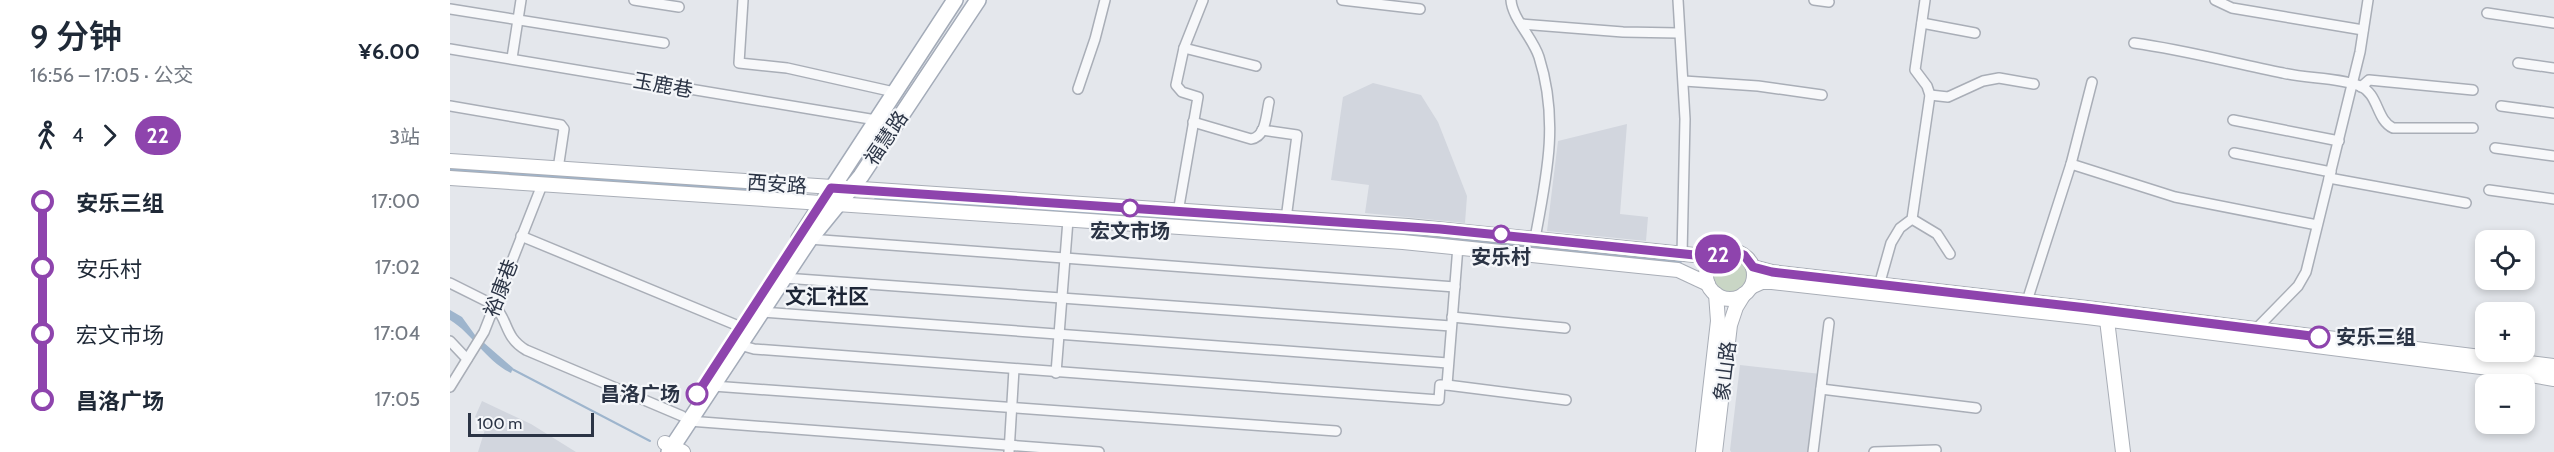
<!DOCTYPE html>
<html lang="zh">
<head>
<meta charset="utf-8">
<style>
	:root { --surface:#fff; --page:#f6f6f7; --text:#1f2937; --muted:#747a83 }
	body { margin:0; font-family:Cabin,"Noto Sans SC",sans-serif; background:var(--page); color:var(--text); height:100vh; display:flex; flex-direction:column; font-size:22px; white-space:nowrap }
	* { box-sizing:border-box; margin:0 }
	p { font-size:20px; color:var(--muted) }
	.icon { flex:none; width:33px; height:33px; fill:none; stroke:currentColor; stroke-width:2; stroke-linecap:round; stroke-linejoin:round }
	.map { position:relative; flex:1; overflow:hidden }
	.sheet { display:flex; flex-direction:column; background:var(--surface); width:450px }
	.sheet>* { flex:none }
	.badge { padding:0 12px; border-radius:20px; font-size:21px; line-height:39px }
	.fabs { position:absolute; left:2025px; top:230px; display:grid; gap:12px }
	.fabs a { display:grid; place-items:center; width:60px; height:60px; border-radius:12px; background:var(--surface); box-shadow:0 3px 9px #0003; font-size:30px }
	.scale { position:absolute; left:18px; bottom:15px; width:126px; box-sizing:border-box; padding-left:6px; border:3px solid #2b3445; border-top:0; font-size:16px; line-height:21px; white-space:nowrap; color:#2b3445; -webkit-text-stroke:4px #f4f6f9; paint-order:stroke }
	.map>.badge { position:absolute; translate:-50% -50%; box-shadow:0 0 0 3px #fff }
	.legs { display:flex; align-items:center; gap:9px; height:66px; padding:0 30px; font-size:20px }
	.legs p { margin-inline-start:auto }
	.overview { display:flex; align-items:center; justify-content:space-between; height:102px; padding:0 30px }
	h1 { font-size:33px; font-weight:600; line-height:45px }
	ul { padding:0 30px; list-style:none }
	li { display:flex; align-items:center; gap:21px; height:66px; font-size:22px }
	li i { display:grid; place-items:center; width:9px; height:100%; margin:0 8px; background:currentColor }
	li i::after { content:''; width:15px; height:15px; margin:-8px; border:4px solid; border-radius:50%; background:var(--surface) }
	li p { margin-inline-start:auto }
	li:first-child i { background:linear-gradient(#0000 50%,currentColor 0) }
	li:last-child i { background:linear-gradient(currentColor 50%,#0000 0) }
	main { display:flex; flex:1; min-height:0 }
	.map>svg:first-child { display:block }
	.built { fill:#d2d6de }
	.green { fill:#c9d6c5 }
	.water { fill:#9eb5cd }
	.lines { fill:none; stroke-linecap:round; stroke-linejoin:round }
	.stream { stroke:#9eb5cd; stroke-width:2 }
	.street-casing { stroke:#a9aeb7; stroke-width:12 }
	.secondary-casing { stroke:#a9aeb7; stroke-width:16 }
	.primary-casing { stroke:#a3abb8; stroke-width:18 }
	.street { stroke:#f7f8fa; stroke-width:9 }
	.secondary { stroke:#fff; stroke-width:14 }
	.primary { stroke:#fff; stroke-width:15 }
	.line-1-casing { stroke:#fff; stroke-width:14 }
	.line-1 { stroke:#8e44ad; stroke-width:9 }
	.stop-1-dot { fill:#fff; stroke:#8e44ad; stroke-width:3 }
	.labels { text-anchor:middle; stroke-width:4.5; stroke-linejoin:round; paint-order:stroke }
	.street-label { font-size:20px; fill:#2b3445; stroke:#f4f6f9 }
	.stop-label { font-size:20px; font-weight:bold; fill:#2b3445; stroke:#f4f6f9 }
	.neighbourhood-label { font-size:21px; font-weight:bold; fill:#1d2536; stroke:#f4f6f9 }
</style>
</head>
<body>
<main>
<section class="sheet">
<div class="overview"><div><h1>9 分钟</h1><p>16:56 – 17:05 · 公交</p></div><b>¥6.00</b></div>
<div class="legs"><svg class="icon" aria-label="walk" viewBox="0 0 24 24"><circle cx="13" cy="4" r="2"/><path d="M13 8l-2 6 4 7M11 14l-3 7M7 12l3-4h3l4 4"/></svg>4<svg class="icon" aria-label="forward" viewBox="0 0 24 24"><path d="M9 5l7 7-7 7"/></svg><b class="badge" style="background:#8e44ad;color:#fff">22</b><p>3站</p></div>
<ul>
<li><i style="color:#8e44ad"></i><b>安乐三组</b><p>17:00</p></li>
<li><i style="color:#8e44ad"></i><span>安乐村</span><p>17:02</p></li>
<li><i style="color:#8e44ad"></i><span>宏文市场</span><p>17:04</p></li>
<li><i style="color:#8e44ad"></i><b>昌洛广场</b><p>17:05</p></li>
</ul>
</section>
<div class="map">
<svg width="2104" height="452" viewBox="0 0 2104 452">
	<rect width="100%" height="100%" fill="#e4e7ec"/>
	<g class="built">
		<path d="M923,83L971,95L988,122L1017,196L1015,223L915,213L919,185L881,180L893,97Z"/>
		<path d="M1177,124L1170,214L1198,217L1196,241L1097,231L1108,141Z"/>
		<path d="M1290,365L1371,374L1361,452H1281L1280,450Z"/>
		<path d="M32,401L81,424L126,452H28L37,423L25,417Z"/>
	</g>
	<circle class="green" cx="1280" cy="275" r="18"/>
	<g class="water">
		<path d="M0,165L350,188L346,195L0,172Z"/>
		<path d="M427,194L980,233L1232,260L1231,265L424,199Z"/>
		<path d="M0,310L12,317L25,335L63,368L61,373C35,360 23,334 0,320Z"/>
	</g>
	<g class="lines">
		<path class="stream" d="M62,369L200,441"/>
		<defs>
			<g id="street">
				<path d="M184,0L229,7"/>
				<path d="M293,0L289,63L337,68L444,92"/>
				<path d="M892,0L970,9"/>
				<path d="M1061,0C1062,18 1083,38 1089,57C1109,120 1097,175 1085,238"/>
				<path d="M1228,0L1235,119L1232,255"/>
				<path d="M1364,0L1379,2"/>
				<path d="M1765,0L1782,8L1913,30"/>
				<path d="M0,9L214,43"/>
				<path d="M2037,13L2104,23"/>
				<path d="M1472,23L1525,33"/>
				<path d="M1072,24L1173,32L1228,33"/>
				<path d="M1684,43C1735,50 1783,63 1833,73C1858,79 1887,77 1910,86C1929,94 1926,120 1943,128H2023"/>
				<path d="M734,48L806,66"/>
				<path d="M0,49L426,120"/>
				<path d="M62,58L71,0"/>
				<path d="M2068,63L2104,68"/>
				<path d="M1234,81L1308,86L1372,95"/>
				<path d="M1911,87L1919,80L2023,90"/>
				<path d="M628,89L645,39L655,0"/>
				<path d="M1480,95L1498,97L1533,81L1549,78L1584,84"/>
				<path d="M0,106L111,125L114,129L108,169"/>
				<path d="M2051,106L2104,113"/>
				<path d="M1783,120L1889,141"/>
				<path d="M743,122L801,139C816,137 816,115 819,102"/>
				<path d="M812,130L847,135L836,219"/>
				<path d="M2045,148L2104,156"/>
				<path d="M1784,153L1881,172"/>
				<path d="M1621,164L1725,197L1867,225"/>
				<path d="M1879,178L2016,203"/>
				<path d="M2039,190L2104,199"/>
				<path d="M728,212L748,97L732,92L726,85L734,48L753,0"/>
				<path d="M1462,219L1487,234L1500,254"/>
				<path d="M71,236L291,327"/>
				<path d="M359,239L1005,287"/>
				<path d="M334,278L1001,326"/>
				<path d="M0,283L44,305C59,321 54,337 76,350L232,416"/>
				<path d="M1428,289L1441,243L1450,228L1462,219L1480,95L1477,86L1465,70L1475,0"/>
				<path d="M1577,301L1621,164L1642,82"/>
				<path d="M311,312L998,363"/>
				<path d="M1002,317L1115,328"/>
				<path d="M1806,329L1848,286L1856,272L1910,52L1918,0"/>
				<path d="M0,341L17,359"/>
				<path d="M290,345L304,349L989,400L990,385H997L1008,246"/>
				<path d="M606,373L618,220"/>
				<path d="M997,385L1116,400"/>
				<path d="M263,386L886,431"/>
				<path d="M0,387L34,332L92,185"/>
				<path d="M1371,389L1526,408"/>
				<path d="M239,421L649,452"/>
				<path d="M559,452L564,369"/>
				<path d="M1363,452L1379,323"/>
				<path d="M1424,452L1486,450"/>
			</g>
			<g id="secondary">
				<path d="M0,161L958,226L1264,257"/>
				<path d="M0,178L953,242L1228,270L1258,284"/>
				<circle cx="1280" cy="275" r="24"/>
				<path d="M1303,267L1322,272L1637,308L2104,366"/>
				<path d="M1301,287L1312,282H1322L1637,317L2039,368L2104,379"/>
				<path d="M1657,320L1673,452"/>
				<path d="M215,443L233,452"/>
				<path d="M1253,452L1268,321L1266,294"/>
				<path d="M1265,452L1280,325L1286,307L1294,294"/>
			</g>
			<g id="primary">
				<path d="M349,239L505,0"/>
				<path d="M219,452L359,240L411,176L528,0"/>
			</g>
		</defs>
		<use href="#street" class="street-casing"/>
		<use href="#secondary" class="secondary-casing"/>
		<use href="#primary" class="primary-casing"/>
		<use href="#street" class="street"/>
		<use href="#secondary" class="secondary"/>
		<use href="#primary" class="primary"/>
	</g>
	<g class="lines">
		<defs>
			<path id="line-1" d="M247,394L381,188L990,229L1264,257L1273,252L1285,251L1294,255L1303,267L1322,272L1637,308L1869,337"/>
		</defs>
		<use href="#line-1" class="line-1-casing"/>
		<use href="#line-1" class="line-1"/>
	</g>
	<g class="stop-1-dot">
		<circle cx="680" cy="208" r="8"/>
		<circle cx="1051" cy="234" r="8"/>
		<circle cx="1869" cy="337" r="10"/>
		<circle cx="247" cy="394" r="10"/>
	</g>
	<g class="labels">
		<g class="street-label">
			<text transform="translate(213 85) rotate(10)" y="7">玉鹿巷</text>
			<text transform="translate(436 138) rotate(-56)" y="7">福慧路</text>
			<text transform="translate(327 184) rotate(4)" y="7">西安路</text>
			<text transform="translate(51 288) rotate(-69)" y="7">裕康巷</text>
			<text transform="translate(1275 371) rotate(-83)" y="7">象山路</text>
		</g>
		<g class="stop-label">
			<text x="680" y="238">宏文市场</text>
			<text x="1051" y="264">安乐村</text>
			<text x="1886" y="344" text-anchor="start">安乐三组</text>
			<text x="230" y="401" text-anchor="end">昌洛广场</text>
		</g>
		<g class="neighbourhood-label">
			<text x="377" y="304">文汇社区</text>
		</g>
	</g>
</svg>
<div class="fabs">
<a><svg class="icon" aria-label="locate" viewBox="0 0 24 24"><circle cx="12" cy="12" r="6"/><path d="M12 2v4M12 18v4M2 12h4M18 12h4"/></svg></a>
<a>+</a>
<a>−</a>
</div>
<div class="scale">100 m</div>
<b class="badge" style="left:1268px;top:254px;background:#8e44ad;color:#fff">22</b>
</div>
</main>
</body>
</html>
